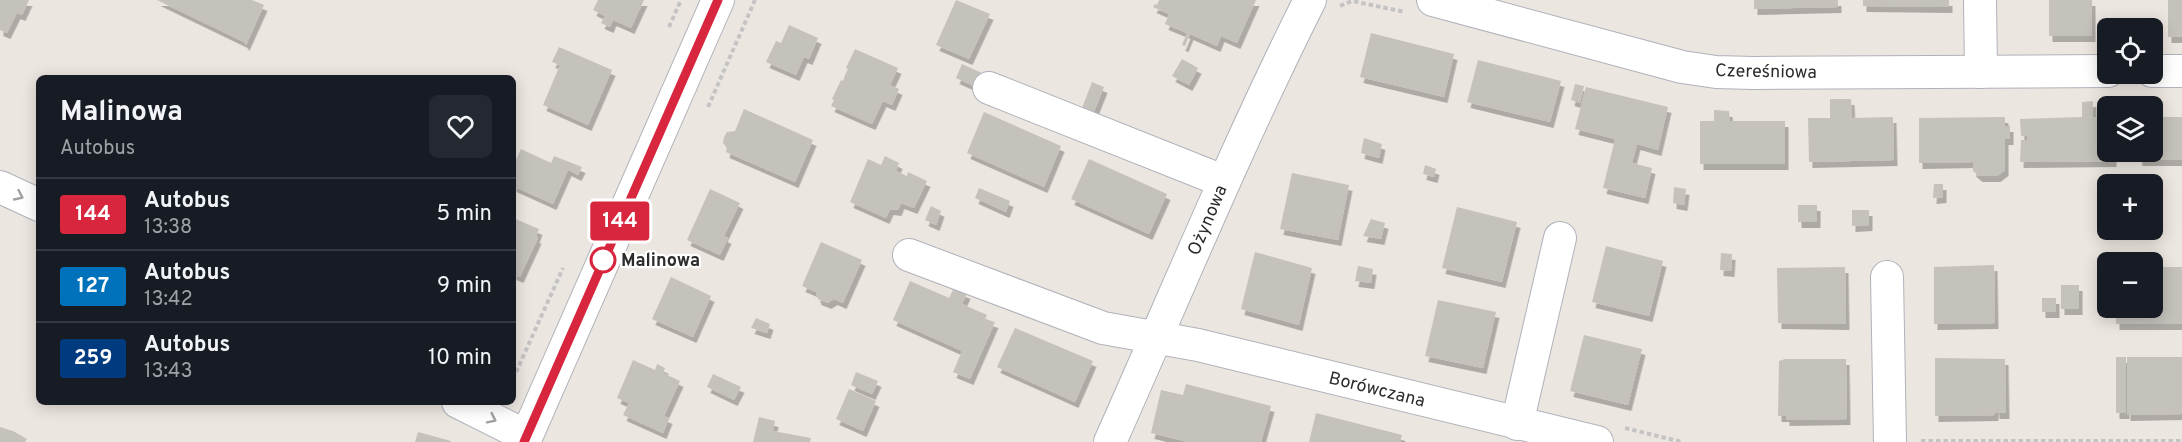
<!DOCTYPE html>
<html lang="pl">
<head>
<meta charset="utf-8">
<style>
	:root { --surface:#171b24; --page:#242831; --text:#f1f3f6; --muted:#9ea1a6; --line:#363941 }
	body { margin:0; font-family:Overpass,sans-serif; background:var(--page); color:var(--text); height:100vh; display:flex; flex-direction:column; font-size:22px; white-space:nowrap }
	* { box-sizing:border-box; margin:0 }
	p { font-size:20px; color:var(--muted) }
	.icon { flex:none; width:33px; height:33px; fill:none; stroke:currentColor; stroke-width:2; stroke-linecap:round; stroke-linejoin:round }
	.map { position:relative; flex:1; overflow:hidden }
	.details { position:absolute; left:36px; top:75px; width:480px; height:330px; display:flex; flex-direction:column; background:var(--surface); border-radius:9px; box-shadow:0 3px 15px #0003 }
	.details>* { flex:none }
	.badge { padding:0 12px; border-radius:4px; font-size:21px; line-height:39px }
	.tools { position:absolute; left:2097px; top:18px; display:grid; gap:12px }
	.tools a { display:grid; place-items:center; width:66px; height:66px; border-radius:9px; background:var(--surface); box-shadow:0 3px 15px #0003; font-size:30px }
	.map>.badge { position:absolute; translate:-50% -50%; box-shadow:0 0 0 3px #fff }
	.round { display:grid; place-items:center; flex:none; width:63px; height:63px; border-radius:9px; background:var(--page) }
	.head { display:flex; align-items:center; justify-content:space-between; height:102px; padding:0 24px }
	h1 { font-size:28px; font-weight:700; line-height:45px }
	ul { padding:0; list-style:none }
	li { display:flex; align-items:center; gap:18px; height:72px; padding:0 24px; border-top:2px solid var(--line) }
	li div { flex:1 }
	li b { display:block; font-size:22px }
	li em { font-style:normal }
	li .badge { min-width:66px; font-weight:700; text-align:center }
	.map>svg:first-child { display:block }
	.building { fill:#c5c1bb; filter:url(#shadow) }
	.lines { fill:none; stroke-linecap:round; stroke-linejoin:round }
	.minor-casing { stroke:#b0b2bb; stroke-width:34 }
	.path { stroke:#c4c4c4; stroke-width:4; stroke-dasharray:4.5 3; stroke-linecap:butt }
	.minor { stroke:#fff; stroke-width:32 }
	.oneway { stroke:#a0a0a0 }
	.line-casing { stroke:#fff; stroke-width:14 }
	.line { stroke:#d7263d; stroke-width:9 }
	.stop-dot { fill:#fff; stroke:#d7263d; stroke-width:3 }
	.labels { text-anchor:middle; stroke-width:4.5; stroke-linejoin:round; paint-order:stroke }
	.street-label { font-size:18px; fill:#2c2c2c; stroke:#fff }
	.stop-label { font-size:18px; font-weight:bold; fill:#2c2c2c; stroke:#fff; text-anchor:start }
</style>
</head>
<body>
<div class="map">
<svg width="2182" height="442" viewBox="0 0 2182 442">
	<defs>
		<filter id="shadow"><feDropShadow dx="3.5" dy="6" stdDeviation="0" flood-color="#0004"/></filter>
	</defs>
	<rect width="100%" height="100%" fill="#ece6e0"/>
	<g class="building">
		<path d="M0,0H29L22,15L17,13L7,33L0,30Z"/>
		<path d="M157,0H252L264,5L246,45L244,42Z"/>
		<path d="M598,0H644L631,28L613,20L610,27L601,23L605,16L593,10Z"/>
		<path d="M956,0L990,14L969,59L936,45Z"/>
		<path d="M1159,0H1256L1237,43L1221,36L1217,46L1190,34L1185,46L1182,45L1187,33L1165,24L1169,14L1153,7L1155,4L1157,5Z"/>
		<path d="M1754,0H1838V7L1754,9Z"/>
		<path d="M1863,0H1949V7L1863,6Z"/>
		<rect x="2049" y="0" width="43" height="36"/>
		<rect x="2168" y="0" width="14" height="37"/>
		<path d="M789,25L818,38L809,59L804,57L796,75L766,62L776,41L781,43Z"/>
		<path d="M1371,33L1454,54L1444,97L1360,77Z"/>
		<path d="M559,47L612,70L588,125L543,105L560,65L552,62Z"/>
		<path d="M855,49L898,68L890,85L899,89L892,105L883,101L872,124L831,106L834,100L832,99L841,80L843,81L845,75L848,69L846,68Z"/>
		<path d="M1182,59L1198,68L1189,85L1172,76Z"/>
		<path d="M1478,60L1561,81L1550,122L1467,102Z"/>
		<path d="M962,64L984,74L978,88L956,78Z"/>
		<path d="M1092,82L1104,87L1094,112L1082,108Z"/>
		<path d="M1575,84L1584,86L1580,103L1571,100Z"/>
		<path d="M1586,87L1668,107L1658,150L1637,144L1632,163L1652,168L1645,198L1603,188L1615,139L1575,129Z"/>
		<path d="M1830,99H1851L1852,118L1893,117L1894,160L1809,162L1808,118H1830Z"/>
		<path d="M2093,101V117H2108V152H2113V161L2020,162L2021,140H2027V136H2021L2020,119L2082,117V102Z"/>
		<path d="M744,109L813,140L795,182L726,152L727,148L723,143L724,137L727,132L735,131Z"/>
		<path d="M1714,110L1729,111L1730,121H1785V164H1700V121H1714Z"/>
		<path d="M984,112L1061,146L1044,187L967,153Z"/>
		<path d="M2005,117V126H2010V139H2005V170L1997,176H1979L1973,171V162L1919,163V118Z"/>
		<path d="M2152,117H2182V160H2139L2138,152H2152Z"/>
		<path d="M1364,138L1382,144L1379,158L1361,153Z"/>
		<path d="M521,149L551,163L554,156L582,167L578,175L568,170L553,204L513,186V166Z"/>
		<path d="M885,156L899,163L896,171L907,176L908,172L927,181L914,208L901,203L898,210L890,209L886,218L850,202L868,159L881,165Z"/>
		<path d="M1089,159L1167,194L1149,234L1071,199Z"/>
		<path d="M1425,165L1436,169L1434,177L1423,174Z"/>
		<path d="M1292,173L1349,185L1338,240L1280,229Z"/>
		<path d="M1934,184H1943V197L1933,198Z"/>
		<path d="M1674,187L1686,189L1684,205L1673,203Z"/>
		<path d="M979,188L1010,201L1006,212L975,198Z"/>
		<path d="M710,189L740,203L724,236L728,238L720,255L687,240Z"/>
		<rect x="1798" y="205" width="19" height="17"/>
		<path d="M931,206L941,211L936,225L925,220Z"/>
		<path d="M1457,207L1517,222L1502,282L1442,268Z"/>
		<path d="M1852,210H1869V225L1852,226Z"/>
		<path d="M513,218L539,229L536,237L538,238L520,277L513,274Z"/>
		<path d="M1371,219L1385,223L1381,239L1363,236Z"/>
		<path d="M821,242L862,260L843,303L834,299L828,303L818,299L816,292L802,286Z"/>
		<path d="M1606,246L1663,261L1649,316L1592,302Z"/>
		<path d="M1255,252L1312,268L1299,325L1241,309Z"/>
		<path d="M1721,253L1732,254L1731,271L1720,270Z"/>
		<path d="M1994,265L1995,323L1934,324V267Z"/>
		<path d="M1358,266L1373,269L1371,283L1355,281Z"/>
		<path d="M1845,267L1846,324L1778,323L1777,268Z"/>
		<path d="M2152,267H2182V324H2116V308H2152Z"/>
		<path d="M671,277L711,296L693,337L652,319Z"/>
		<path d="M910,281L949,298L954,288L967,293L962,304L987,315L985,319L995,322L970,379L953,372L962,351L893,320Z"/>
		<rect x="2061" y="285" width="18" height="24"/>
		<rect x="2042" y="298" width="14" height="14"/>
		<path d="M1438,300L1496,312L1483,368L1425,356Z"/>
		<path d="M756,318L770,324L767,333L751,328Z"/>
		<path d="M1015,328L1093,361L1075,402L997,367Z"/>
		<path d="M1584,335L1642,349L1628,405L1570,391Z"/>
		<rect x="2116" y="357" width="10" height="56"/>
		<path d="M2127,357H2182V414L2127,415Z"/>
		<path d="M1935,358L2005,359L2006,413H1996L1995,404V415L1935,416Z"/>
		<path d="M1785,359H1846L1847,419L1786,420V416H1778L1779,361Z"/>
		<path d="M633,360L655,370L657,364L665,368L663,373L680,381L664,416L669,418L663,433L623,415L629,403L617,398Z"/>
		<path d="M856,372L878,381L872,394L851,385Z"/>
		<path d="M713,374L741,387L734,400L707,387Z"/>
		<path d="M1186,384L1271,406L1261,442H1188L1151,433L1161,390L1183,395Z"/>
		<path d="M849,389L876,401L863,431L836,419Z"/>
		<path d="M1316,413L1402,435L1400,442H1309Z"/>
		<path d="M759,417L775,421L773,431L811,438L810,442H753Z"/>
		<path d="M0,427L13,431L27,439L25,442H0Z"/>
		<path d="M418,432L451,441V442H415Z"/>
	</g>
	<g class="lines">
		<defs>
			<g id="minor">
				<path d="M1433,0L1682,67L1716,72L1753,73L2108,71"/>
				<path d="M1980,0L1981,72"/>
				<path d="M2152,71H2182"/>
				<path d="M989,88L1223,181"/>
				<path d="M0,187L39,205"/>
				<path d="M909,255L1103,328L1198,345L1597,442"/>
				<path d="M1887,277L1890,442"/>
				<path d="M458,402L526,436"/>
				<path d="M1517,424L1560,238"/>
				<path d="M524,442L718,0"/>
				<path d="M1110,442C1176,294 1237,145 1310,0"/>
			</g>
		</defs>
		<use href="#minor" class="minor-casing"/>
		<g class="path">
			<path d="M1340,6L1352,1L1405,12"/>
			<path d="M669,27L681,0"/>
			<path d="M708,107L755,0"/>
			<path d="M513,379L563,268"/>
			<path d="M1625,428L1682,442"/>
			<path d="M1921,441H2182"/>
		</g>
		<use href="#minor" class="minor"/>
	</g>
	<defs><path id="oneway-chevron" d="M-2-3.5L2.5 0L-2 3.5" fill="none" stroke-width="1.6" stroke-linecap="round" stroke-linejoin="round" transform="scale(1.5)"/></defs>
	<g class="oneway">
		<use href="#oneway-chevron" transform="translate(19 196) rotate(25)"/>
		<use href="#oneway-chevron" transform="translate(492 419) rotate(26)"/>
	</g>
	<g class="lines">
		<defs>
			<path id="line" d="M524,442L718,0"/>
		</defs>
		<use href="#line" class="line-casing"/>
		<use href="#line" class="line"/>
	</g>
	<circle class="stop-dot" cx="603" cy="260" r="12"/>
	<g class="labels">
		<g class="street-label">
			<text transform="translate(1766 71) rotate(1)" y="6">Czereśniowa</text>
			<text transform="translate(1207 220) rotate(-67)" y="6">Ożynowa</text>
			<text transform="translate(1377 389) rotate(14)" y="6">Borówczana</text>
		</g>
		<g class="stop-label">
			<text x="621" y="266">Malinowa</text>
		</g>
	</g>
</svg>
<div class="tools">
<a><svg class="icon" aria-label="locate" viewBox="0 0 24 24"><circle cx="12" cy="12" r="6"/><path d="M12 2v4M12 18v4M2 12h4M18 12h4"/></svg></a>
<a><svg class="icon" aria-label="layers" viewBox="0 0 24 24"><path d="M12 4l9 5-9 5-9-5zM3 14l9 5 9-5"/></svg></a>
<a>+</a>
<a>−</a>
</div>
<b class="badge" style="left:620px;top:221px;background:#d7263d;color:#fff">144</b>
<section class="details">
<div class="head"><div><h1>Malinowa</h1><p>Autobus</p></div><a class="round"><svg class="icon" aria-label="heart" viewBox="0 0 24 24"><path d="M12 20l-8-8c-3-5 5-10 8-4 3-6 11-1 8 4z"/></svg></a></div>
<ul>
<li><span class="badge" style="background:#d7263d;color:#fff">144</span><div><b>Autobus</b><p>13:38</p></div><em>5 min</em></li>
<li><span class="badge" style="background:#0072bc;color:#fff">127</span><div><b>Autobus</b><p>13:42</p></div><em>9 min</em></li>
<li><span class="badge" style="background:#003b80;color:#fff">259</span><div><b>Autobus</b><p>13:43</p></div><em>10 min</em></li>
</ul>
</section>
</div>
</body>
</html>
